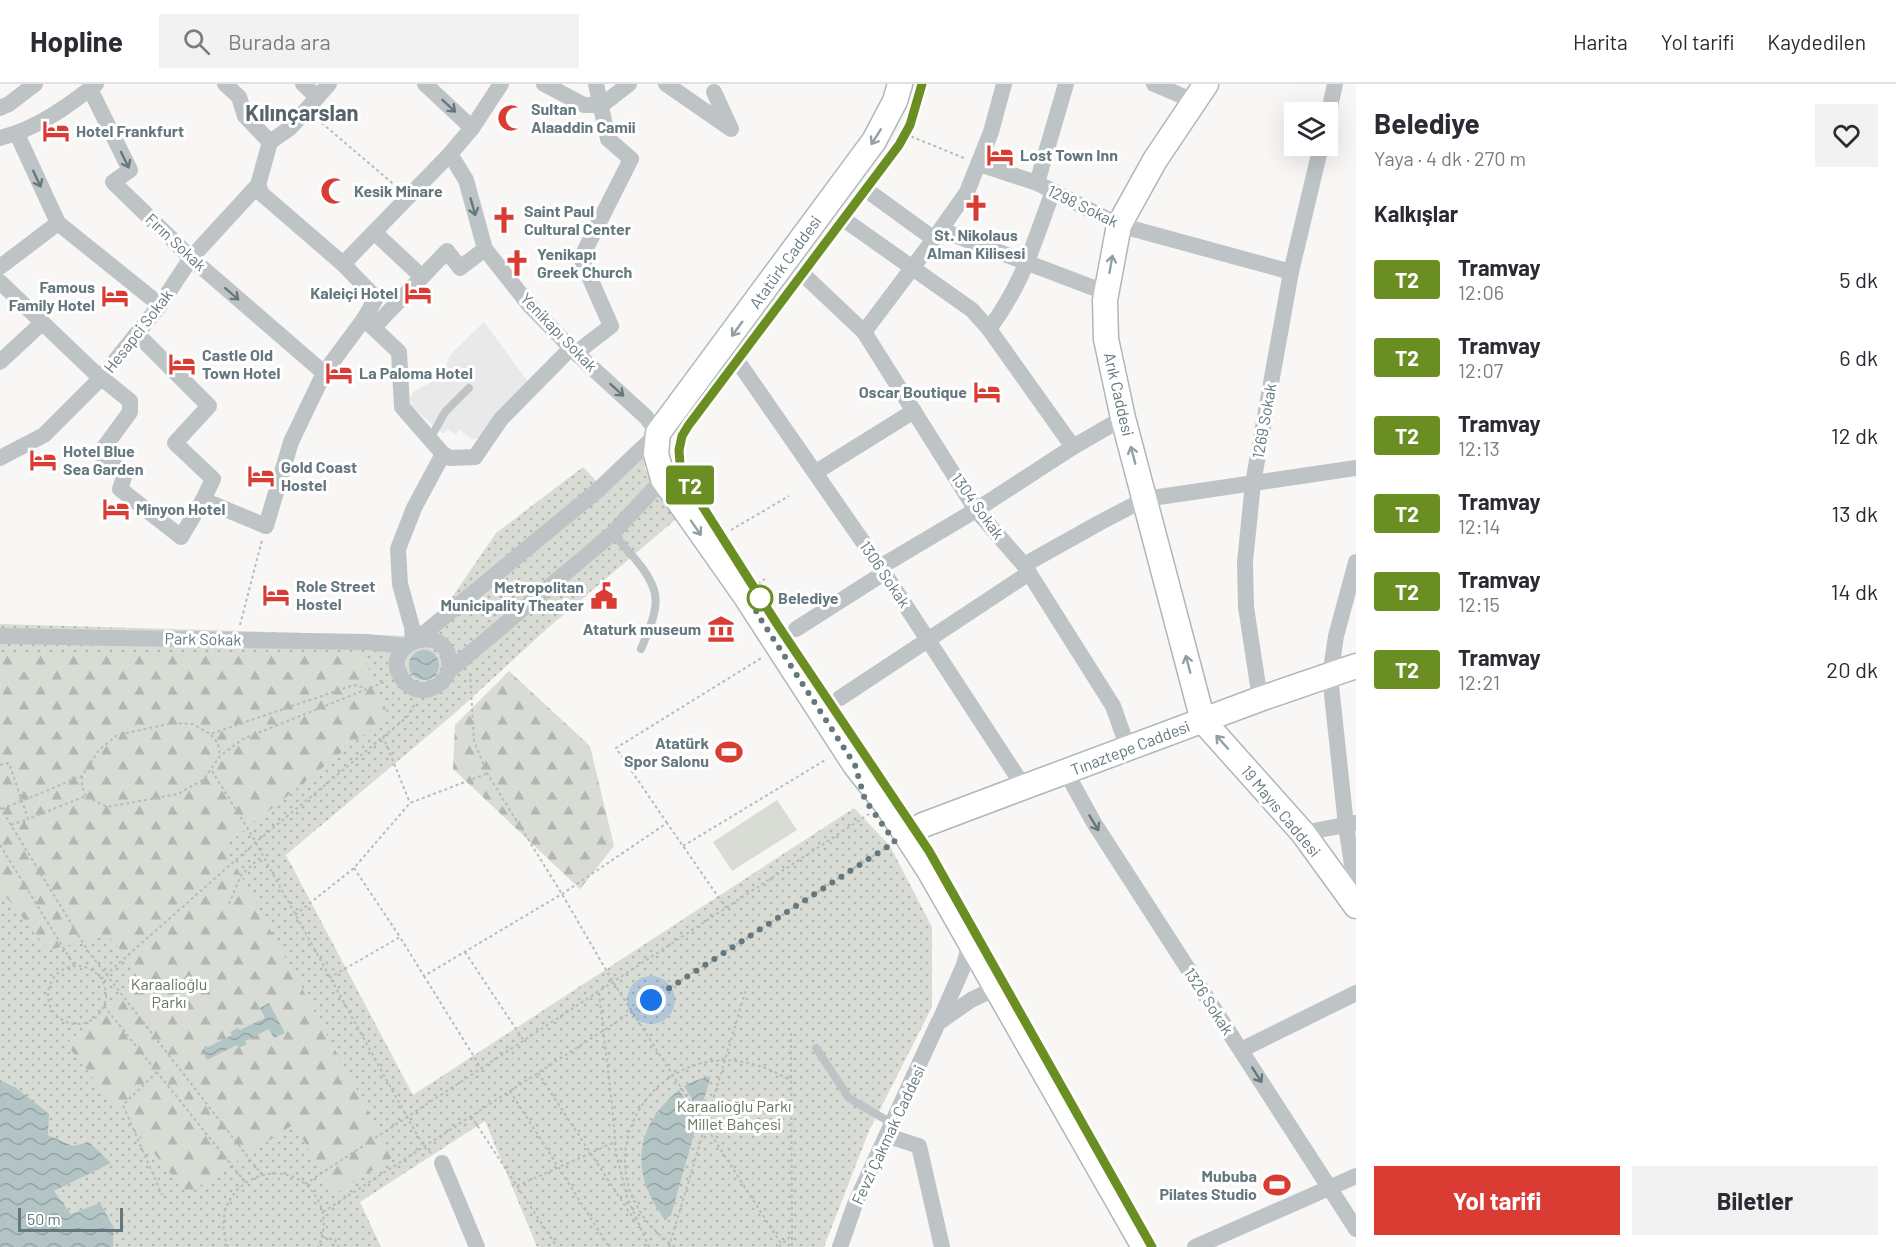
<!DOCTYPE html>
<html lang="tr">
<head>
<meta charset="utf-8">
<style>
	:root { --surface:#fff; --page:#f2f2f3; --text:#2b2b33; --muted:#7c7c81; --line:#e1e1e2; --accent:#da3b32 }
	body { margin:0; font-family:Barlow,sans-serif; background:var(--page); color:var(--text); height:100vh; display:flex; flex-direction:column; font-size:22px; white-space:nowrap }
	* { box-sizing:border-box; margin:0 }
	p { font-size:20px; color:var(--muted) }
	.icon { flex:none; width:33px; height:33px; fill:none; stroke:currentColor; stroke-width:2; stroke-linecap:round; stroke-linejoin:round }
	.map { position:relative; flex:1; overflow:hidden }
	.drawer { display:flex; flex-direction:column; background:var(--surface); width:540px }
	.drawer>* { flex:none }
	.badge { padding:0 12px; border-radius:4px; font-size:21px; line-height:39px }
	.controls { position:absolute; left:1284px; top:18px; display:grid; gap:12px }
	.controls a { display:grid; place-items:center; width:54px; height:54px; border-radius:0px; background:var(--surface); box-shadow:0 6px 24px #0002; font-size:30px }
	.scale { position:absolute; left:18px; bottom:15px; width:105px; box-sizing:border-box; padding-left:6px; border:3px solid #64787e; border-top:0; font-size:16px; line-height:21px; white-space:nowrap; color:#64787e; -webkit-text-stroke:4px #fff; paint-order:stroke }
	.you { position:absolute; width:30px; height:30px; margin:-15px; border:4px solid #fff; border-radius:50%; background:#1a73e8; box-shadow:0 0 0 9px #1a73e833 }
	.map>.badge { position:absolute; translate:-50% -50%; box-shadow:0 0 0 3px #fff }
	h2 { padding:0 18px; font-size:22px; line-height:54px }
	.round { display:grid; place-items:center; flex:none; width:63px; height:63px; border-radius:0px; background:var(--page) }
	.overview { display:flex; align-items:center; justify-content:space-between; height:102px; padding:0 18px }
	h1 { font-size:28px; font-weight:700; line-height:45px }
	.button { display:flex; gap:12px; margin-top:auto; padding:12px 18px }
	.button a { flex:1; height:69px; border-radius:0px; background:var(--accent); color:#fff; font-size:24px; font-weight:700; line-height:69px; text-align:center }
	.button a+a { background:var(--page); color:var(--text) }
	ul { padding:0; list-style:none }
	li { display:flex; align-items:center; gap:18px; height:78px; padding:0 18px }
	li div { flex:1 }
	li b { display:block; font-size:22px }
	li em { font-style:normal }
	li .badge { min-width:66px; font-weight:700; text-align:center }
	header { display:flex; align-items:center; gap:36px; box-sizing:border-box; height:84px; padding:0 30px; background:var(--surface); border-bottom:2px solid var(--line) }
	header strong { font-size:28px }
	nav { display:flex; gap:33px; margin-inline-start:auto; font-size:21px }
	.search { width:420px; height:54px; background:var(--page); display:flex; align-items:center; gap:15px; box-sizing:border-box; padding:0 21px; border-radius:0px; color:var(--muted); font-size:22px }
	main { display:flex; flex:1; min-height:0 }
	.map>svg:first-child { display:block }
	.built { fill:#e8e9e8 }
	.grass { fill:url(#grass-dots) }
	.forest { fill:url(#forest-firs) }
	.garden { fill:#d8dcd4 }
	.water { fill:url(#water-waves) }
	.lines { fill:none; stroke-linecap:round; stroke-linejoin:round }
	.secondary-casing { stroke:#afb7b9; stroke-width:27 }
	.path { stroke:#b7bbbd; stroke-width:2; stroke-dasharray:3 3; stroke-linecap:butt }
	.lane { stroke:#bec4c6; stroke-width:8 }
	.street { stroke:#bec4c6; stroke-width:16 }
	.secondary { stroke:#fff; stroke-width:24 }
	.tram { stroke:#9ea8ab; stroke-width:1.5 }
	.oneway { stroke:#64787e }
	.oneway2 { stroke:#92a0a5 }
	.line-casing { stroke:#fff; stroke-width:14 }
	.line { stroke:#6b8e23; stroke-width:9 }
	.walk { stroke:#64787e; stroke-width:6; stroke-dasharray:0 10.8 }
	.stop-dot { fill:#fff; stroke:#6b8e23; stroke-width:3 }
	.labels { text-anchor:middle; stroke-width:6; stroke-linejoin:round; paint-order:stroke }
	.poi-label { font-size:16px; font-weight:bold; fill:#64787e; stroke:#fff; text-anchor:start }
	.street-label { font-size:16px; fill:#64787e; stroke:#fff }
	.stop-label { font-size:16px; font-weight:bold; fill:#64787e; stroke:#fff; text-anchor:start }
	.park-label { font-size:16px; fill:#6a7763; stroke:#fff }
	.district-label { font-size:22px; font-weight:bold; fill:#56656a; stroke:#fff }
</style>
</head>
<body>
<header>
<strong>Hopline</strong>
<div class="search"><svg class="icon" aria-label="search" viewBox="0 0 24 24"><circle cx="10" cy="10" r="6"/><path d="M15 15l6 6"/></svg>Burada ara</div>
<nav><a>Harita</a><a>Yol tarifi</a><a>Kaydedilen</a></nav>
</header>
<main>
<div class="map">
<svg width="1356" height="1163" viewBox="0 0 1356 1163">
	<defs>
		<pattern id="grass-dots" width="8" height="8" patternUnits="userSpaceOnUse" patternTransform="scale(1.5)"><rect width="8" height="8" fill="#d8dcd4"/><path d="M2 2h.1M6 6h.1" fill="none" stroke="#b3b7b1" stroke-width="1.8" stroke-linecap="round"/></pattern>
		<pattern id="forest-firs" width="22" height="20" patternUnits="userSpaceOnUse" patternTransform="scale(1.5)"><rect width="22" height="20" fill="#d8dcd4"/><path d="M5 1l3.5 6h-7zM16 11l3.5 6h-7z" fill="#b3b7b1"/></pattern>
		<pattern id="water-waves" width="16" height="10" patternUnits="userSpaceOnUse" patternTransform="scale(1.5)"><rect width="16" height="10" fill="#b3c4c5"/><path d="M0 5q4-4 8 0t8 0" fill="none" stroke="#95a4a5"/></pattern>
	</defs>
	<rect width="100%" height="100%" fill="#f8f7f5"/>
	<path class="built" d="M484,238L529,299L482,354L471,355L459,345L456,351L447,345L443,350L412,323L410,314L413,308L442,292L450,271Z"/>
	<path class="grass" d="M643,371L645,385L675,436L549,543L455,629L286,771L413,1011L854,724L890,762L932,843V923L869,1047L824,1163H537L485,1037L360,1118L381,1163H113L114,1144L71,1130L53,1107L110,1079L48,1051L15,1003L0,996V540L409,552L433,541L496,449L583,383L600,401Z"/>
	<g class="forest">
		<path d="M362,568L388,631L225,762L393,1073L335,1110L294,1040L187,1110L66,960L144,892L108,852L48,866L0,805V569Z"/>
		<path d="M509,587L590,662L614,762L580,805L453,685L455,641Z"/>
	</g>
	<path class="garden" d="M777,716L797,746L732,787L713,758Z"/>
	<g class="water">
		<circle cx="424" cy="581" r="15"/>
		<path d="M269,919L285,949L274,954L269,945L245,957L247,960L239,964L237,961L207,976L202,966L232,951L230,948L238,944L240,946L265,934L260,924Z"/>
		<path d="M711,992L700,1028L684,1002L694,997Z"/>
		<path d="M0,996L15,1003L49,1030L48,1051L73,1062L89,1058L111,1079L54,1107L71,1130L100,1119L114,1144L113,1163H0Z"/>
		<path d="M679,1006L698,1036L671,1131L665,1136C630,1090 633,1043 679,1006Z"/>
	</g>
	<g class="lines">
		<defs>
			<g id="secondary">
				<path d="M900,0L895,17L874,57L658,349L656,370L663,395L744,510L855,681L886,720L930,788L1144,1163"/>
				<path d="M1206,0L1155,76L1119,141L1105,216L1106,255L1123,334L1203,637L1303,749L1356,822"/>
				<path d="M907,751L923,741L1024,703L1260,615L1356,582"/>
			</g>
		</defs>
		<use href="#secondary" class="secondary-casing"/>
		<g class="path">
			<path d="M317,35L397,103"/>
			<path d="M900,48L964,74"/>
			<path d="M681,388L693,379"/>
			<path d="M731,446L789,412"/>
			<path d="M758,500L765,495"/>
			<path d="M240,541L262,456"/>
			<path d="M470,589L474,657L487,689L562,810L613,898L782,1161"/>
			<path d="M211,651L218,659L220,672"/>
			<path d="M383,652L410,719"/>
			<path d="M0,681L9,679L28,735L86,712L107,723L178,710L204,695L220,672L243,655L387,597"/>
			<path d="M212,687L251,750L407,1033L424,1063L431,1069"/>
			<path d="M82,692V702L86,712"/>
			<path d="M0,723L88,867L262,1091"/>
			<path d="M2,725L82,692L99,666L117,651L173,639L193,640L210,650L354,601L366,604"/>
			<path d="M667,739L616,664L763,573"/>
			<path d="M11,741L28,735"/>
			<path d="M0,761L74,881"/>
			<path d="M683,762L827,675"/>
			<path d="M354,784L400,853"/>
			<path d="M229,820L241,791L262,772"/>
			<path d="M295,831L354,784L410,719L486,690"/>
			<path d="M465,868L524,957"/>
			<circle cx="77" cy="911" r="29"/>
			<path d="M424,892L481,984"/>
			<path d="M329,894L400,853L424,892L562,810L667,739L726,824"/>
			<path d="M101,895L255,759L407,633L415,620"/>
			<path d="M599,909L612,1021L616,1069L627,1113L649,1163"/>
			<path d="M104,922L245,1098"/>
			<path d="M791,949L792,1163"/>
			<path d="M157,988L123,1021L162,1111"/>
			<path d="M538,989L635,1137"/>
			<path d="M510,1007L609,1163"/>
			<path d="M471,1032L557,1163"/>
			<path d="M305,1100L869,730"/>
			<path d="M517,1102L615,1058"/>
			<path d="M323,1128L890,761"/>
			<path d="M323,1153L335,1156L339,1163"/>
			<path d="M228,1163C202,1095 297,1059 321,1123C326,1137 324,1150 318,1163"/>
			<path d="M669,1163L747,902"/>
			<path d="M675,1163C558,1082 667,919 791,997"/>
			<path d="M779,1163L792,1151"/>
		</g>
		<g class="lane">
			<path d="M430,355L445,328L469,304"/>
			<path d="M613,449C626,466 647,484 654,506C660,524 648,548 641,565"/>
			<path d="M816,964L849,1014L893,1040"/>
		</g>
		<g class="street">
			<path d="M225,0L239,13L245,32L270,58"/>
			<path d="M303,0L317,13"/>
			<path d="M425,0L472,44"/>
			<path d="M544,0L584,21H602"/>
			<path d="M666,0L731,45L714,8"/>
			<path d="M1154,0L1194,17"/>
			<path d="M90,5L130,86L113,98L191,174L324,289"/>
			<path d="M602,21L629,0"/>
			<path d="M0,24L9,20L35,0"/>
			<path d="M1328,32L1335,0"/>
			<path d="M17,50L58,139L160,221"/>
			<path d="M0,54C36,45 67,23 96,0"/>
			<path d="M979,80L1037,99L1119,141L1291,188"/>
			<path d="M1037,99L1066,0"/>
			<path d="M872,110L934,155"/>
			<path d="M849,139L972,226L989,245L1073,363"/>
			<path d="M941,146L1107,209"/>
			<path d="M374,148L421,192"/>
			<path d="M343,180L450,70L472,44L501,0"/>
			<path d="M0,183L58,139"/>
			<path d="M807,194L864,248L976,426L1024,481L1113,622L1128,664"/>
			<path d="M0,198L93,287L130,317V328L100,369L125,390L120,405L181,453L203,416L213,395L175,359L209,322L137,250"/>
			<path d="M364,235L399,268L402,323L443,370L450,374L475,373L501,335L571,264"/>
			<path d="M374,243L447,167L460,184L485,165"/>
			<path d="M989,245C1023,200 1034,158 1053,107"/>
			<path d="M864,248L934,155L967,108L991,48L1004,0"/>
			<path d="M576,269L611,242L581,174L631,75L608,55L596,0"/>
			<path d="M0,278L42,239"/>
			<path d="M741,282L881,484L1024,703"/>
			<path d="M0,374L44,351L101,294L160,221L191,174L258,101L270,58L290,44L329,0"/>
			<path d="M816,388L914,327"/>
			<path d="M203,416L266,442L291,358L324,289L364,235L376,214L343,180L262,110L258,101"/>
			<path d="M1356,478L1336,552L1330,592L1346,741L1356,808"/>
			<path d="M1024,481L1099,439L1145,415L1356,384"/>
			<path d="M880,483L976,426L1073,363L1123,334"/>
			<path d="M796,545L884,489"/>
			<path d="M0,552L367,558L406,562"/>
			<path d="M416,556L598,406L658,349L646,333L576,269L530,222L485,165L466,96L450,70"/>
			<path d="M413,558L412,543L400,500L398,465L414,424L443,370"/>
			<path d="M449,587C456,532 374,558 403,596C417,614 441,606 449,587L613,449L663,395"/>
			<path d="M840,614L1029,489"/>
			<path d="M1260,615L1246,523L1245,478L1253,399L1291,188L1321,62"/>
			<path d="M1066,688L1094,739L1356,1145"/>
			<path d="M1303,749L1355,739"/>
			<path d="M939,938L964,881L970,858"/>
			<path d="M1241,966L1356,909"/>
			<path d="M888,1052L919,1062L942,1163"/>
			<path d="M442,1079L477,1163"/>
			<path d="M840,1163L855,1120L938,939L971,916L996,904"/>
			<path d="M1195,1163L1356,1092"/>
		</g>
		<use href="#secondary" class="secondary"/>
		<path class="tram" d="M922,0L910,41L899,61L688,342L682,352L679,366L680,379L689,401L777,540L929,767L1152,1163"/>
	</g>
	<defs><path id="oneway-shaft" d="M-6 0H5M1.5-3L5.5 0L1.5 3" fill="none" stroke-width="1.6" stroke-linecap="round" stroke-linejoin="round" transform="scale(1.5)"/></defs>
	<g class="oneway">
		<use href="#oneway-shaft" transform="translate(449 22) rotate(43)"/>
		<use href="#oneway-shaft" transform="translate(125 76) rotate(64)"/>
		<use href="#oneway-shaft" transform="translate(37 95) rotate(65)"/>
		<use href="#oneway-shaft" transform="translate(473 123) rotate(74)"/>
		<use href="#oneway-shaft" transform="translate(232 210) rotate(41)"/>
		<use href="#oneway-shaft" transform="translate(617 306) rotate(42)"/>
		<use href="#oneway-shaft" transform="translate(1094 739) rotate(59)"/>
		<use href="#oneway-shaft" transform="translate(1257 991) rotate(57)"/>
	</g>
	<g class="oneway2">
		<use href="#oneway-shaft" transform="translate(876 53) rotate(122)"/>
		<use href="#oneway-shaft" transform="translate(1111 180) rotate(-80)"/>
		<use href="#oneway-shaft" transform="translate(737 245) rotate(126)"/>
		<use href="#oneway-shaft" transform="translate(1133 371) rotate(-105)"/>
		<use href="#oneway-shaft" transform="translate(696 444) rotate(55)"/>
		<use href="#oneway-shaft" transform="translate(1188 580) rotate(-105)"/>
		<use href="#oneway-shaft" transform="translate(1222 658) rotate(-132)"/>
	</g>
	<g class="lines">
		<defs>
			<path id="line" d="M922,0L910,41L899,61L688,342L682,352L679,366L680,380L689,401L777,540L929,767L1152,1163"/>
		</defs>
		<use href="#line" class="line-casing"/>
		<use href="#line" class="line"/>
		<path class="walk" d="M651,916L895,758L865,716L855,681L756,528L760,514"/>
	</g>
	<defs>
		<symbol id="mosque-bare" viewBox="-9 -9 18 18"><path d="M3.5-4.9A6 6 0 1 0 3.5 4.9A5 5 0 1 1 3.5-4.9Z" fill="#da3b32" stroke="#fff" stroke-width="2.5" paint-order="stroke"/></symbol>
		<symbol id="hotel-bare" viewBox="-9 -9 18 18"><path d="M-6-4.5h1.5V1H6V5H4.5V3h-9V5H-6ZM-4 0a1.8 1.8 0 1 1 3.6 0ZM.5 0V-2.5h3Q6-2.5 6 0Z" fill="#da3b32" stroke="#fff" stroke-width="2.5" paint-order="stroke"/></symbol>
		<symbol id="church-bare" viewBox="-9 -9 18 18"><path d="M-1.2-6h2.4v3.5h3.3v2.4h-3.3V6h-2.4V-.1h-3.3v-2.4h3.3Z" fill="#da3b32" stroke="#fff" stroke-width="2.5" paint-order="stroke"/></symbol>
		<symbol id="civic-bare" viewBox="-9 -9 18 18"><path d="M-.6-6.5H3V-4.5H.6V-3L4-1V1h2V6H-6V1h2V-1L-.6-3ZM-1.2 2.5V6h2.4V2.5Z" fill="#da3b32" stroke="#fff" stroke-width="2.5" paint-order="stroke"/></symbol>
		<symbol id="museum-bare" viewBox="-9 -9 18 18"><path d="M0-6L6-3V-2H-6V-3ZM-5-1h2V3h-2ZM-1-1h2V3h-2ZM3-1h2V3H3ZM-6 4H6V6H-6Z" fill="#da3b32" stroke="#fff" stroke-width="2.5" paint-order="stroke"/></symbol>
		<symbol id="stadium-bare" viewBox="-9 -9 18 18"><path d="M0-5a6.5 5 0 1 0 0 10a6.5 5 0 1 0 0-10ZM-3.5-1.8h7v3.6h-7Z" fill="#da3b32" stroke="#fff" stroke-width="2.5" paint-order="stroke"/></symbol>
	</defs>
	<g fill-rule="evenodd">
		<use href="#mosque-bare" x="492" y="15" width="38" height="38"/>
		<use href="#hotel-bare" x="37" y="28" width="38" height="38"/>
		<use href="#hotel-bare" x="981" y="52" width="38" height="38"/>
		<use href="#mosque-bare" x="315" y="88" width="38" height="38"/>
		<use href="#church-bare" x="957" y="105" width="38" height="38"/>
		<use href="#church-bare" x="485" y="117" width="38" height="38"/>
		<use href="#church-bare" x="498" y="160" width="38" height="38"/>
		<use href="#hotel-bare" x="399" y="190" width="38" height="38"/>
		<use href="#hotel-bare" x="96" y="193" width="38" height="38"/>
		<use href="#hotel-bare" x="163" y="261" width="38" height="38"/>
		<use href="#hotel-bare" x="320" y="270" width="38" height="38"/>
		<use href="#hotel-bare" x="968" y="289" width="38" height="38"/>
		<use href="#hotel-bare" x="24" y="357" width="38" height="38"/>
		<use href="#hotel-bare" x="242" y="373" width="38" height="38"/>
		<use href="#hotel-bare" x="97" y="406" width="38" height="38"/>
		<use href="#hotel-bare" x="257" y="492" width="38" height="38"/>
		<use href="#civic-bare" x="585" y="493" width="38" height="38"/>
		<use href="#museum-bare" x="702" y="526" width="38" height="38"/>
		<use href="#stadium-bare" x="710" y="649" width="38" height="38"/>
		<use href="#stadium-bare" x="1258" y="1082" width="38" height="38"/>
	</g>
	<circle class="stop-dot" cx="760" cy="514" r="12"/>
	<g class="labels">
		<g class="poi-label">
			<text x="531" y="31">Sultan<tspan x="531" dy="18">Alaaddin Camii</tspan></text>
			<text x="76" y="53">Hotel Frankfurt</text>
			<text x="1020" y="77">Lost Town Inn</text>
			<text x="354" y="113">Kesik Minare</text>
			<text x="524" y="133">Saint Paul<tspan x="524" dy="18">Cultural Center</tspan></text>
			<text x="976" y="157" text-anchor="middle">St. Nikolaus<tspan x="976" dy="18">Alman Kilisesi</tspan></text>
			<text x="537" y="176">Yenikapı<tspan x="537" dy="18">Greek Church</tspan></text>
			<text x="95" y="209" text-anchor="end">Famous<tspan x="95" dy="18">Family Hotel</tspan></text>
			<text x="398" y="215" text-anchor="end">Kaleiçi Hotel</text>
			<text x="202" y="277">Castle Old<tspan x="202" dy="18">Town Hotel</tspan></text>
			<text x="359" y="295">La Paloma Hotel</text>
			<text x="967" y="314" text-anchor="end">Oscar Boutique</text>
			<text x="63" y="373">Hotel Blue<tspan x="63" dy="18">Sea Garden</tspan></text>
			<text x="281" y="389">Gold Coast<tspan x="281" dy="18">Hostel</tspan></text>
			<text x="136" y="431">Minyon Hotel</text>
			<text x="296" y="508">Role Street<tspan x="296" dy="18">Hostel</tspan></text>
			<text x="584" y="509" text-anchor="end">Metropolitan<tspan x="584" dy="18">Municipality Theater</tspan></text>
			<text x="701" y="551" text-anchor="end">Ataturk museum</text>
			<text x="709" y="665" text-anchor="end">Atatürk<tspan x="709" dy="18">Spor Salonu</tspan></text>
			<text x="1257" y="1098" text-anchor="end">Mububa<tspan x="1257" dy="18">Pilates Studio</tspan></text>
		</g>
		<g class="street-label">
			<text transform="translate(1083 122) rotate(26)" y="6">1298 Sokak</text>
			<text transform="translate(176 158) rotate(43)" y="6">Fırın Sokak</text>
			<text transform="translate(785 178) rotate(-54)" y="6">Atatürk Caddesi</text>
			<text transform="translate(138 247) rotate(-52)" y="6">Hesapci Sokak</text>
			<text transform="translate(559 248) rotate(46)" y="6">Yenikapı Sokak</text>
			<text transform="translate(1119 310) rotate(77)" y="6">Arık Caddesi</text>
			<text transform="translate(1264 337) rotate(-80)" y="6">1269 Sokak</text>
			<text transform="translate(978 422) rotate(54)" y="6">1304 Sokak</text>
			<text transform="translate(885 490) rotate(56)" y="6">1306 Sokak</text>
			<text transform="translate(203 555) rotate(1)" y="6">Park Sokak</text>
			<text transform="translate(1130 664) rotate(-21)" y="6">Tınaztepe Caddesi</text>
			<text transform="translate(1281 727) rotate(50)" y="6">19 Mayıs Caddesi</text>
			<text transform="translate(1209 917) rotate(57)" y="6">1326 Sokak</text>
			<text transform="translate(888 1051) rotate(-65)" y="6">Fevzi Çakmak Caddesi</text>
		</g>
		<g class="stop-label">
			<text x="778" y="520">Belediye</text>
		</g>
		<g class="park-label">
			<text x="169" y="906">Karaalioğlu<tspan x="169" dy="18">Parkı</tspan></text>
			<text x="734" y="1028">Karaalioğlu Parkı<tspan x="734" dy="18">Millet Bahçesi</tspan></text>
		</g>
		<g class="district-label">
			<text x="302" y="37">Kılınçarslan</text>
		</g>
	</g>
</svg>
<div class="controls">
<a><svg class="icon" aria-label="layers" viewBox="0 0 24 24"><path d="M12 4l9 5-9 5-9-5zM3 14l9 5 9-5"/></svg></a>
</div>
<div class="scale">50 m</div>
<div class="you" style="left:651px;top:916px"></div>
<b class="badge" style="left:690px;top:401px;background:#6b8e23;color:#fff">T2</b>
</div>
<section class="drawer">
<div class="overview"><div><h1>Belediye</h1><p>Yaya · 4 dk · 270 m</p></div><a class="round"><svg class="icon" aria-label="heart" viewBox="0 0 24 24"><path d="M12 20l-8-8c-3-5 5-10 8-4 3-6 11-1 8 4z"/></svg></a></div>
<h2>Kalkışlar</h2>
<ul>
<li><span class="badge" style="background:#6b8e23;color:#fff">T2</span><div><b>Tramvay</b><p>12:06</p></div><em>5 dk</em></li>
<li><span class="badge" style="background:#6b8e23;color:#fff">T2</span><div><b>Tramvay</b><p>12:07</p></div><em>6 dk</em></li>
<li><span class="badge" style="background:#6b8e23;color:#fff">T2</span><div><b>Tramvay</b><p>12:13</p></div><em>12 dk</em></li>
<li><span class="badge" style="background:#6b8e23;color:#fff">T2</span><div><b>Tramvay</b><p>12:14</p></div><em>13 dk</em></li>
<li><span class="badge" style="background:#6b8e23;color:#fff">T2</span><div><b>Tramvay</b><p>12:15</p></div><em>14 dk</em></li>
<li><span class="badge" style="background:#6b8e23;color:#fff">T2</span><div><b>Tramvay</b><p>12:21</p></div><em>20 dk</em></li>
</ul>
<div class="button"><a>Yol tarifi</a><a>Biletler</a></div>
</section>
</main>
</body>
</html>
